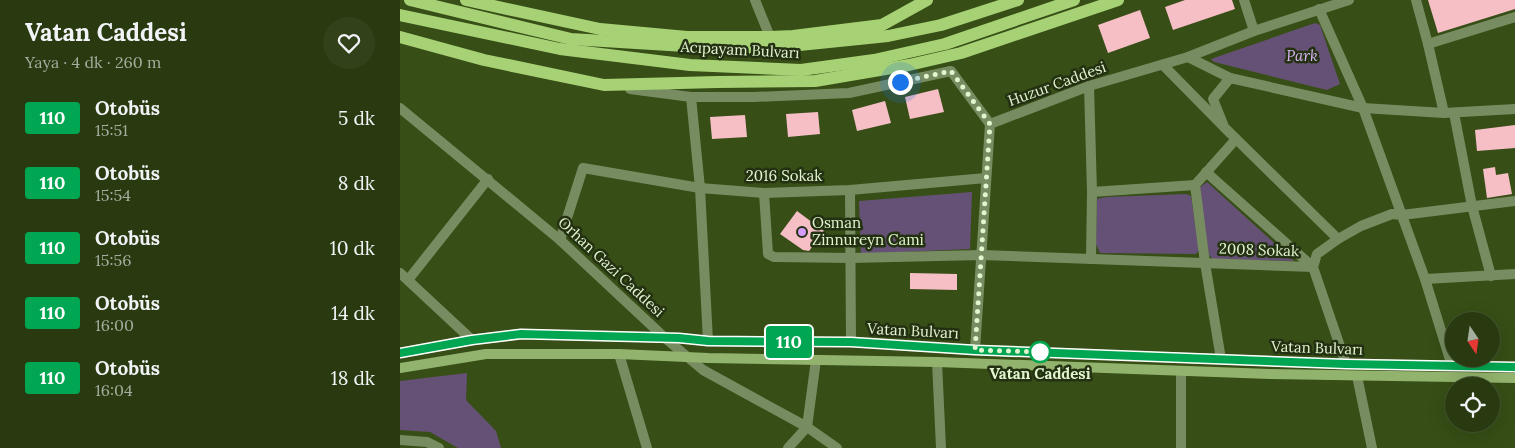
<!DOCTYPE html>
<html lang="tr">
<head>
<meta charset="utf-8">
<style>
	:root { --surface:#293a10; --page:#314119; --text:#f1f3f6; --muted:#a5ad9f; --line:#455430 }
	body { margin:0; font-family:Lora,serif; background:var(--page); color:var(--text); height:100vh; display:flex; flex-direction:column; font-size:19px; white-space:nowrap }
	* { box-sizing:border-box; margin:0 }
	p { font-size:16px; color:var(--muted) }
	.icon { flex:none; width:28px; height:28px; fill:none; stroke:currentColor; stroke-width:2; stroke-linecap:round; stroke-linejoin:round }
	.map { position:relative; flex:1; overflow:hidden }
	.side { display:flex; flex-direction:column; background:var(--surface); width:400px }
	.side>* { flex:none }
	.badge { padding:0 10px; border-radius:4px; font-size:18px; line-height:32px }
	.needle { width:32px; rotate:167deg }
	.controls { position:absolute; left:1045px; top:312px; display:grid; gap:10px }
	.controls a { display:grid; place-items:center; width:55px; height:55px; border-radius:50%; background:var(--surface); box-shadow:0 5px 20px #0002,0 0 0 1px var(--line); font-size:25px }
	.you { position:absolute; width:25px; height:25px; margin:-12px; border:4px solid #fff; border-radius:50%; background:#1a73e8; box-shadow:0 0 0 8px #1a73e833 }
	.map>.badge { position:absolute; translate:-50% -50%; box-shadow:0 0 0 2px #fff }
	.round { display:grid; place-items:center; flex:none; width:52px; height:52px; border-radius:26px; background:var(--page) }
	.summary { display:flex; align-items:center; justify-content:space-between; height:85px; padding:0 25px }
	h1 { font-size:24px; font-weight:700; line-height:38px }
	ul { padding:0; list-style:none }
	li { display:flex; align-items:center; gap:15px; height:65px; padding:0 25px }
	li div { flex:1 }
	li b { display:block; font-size:19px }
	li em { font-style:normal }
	li .badge { min-width:55px; font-weight:700; text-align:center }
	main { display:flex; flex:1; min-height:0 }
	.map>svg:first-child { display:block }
	.green { fill:#665176 }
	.building { fill:#f6bfc6 }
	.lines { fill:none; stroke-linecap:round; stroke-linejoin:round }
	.minor { stroke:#778c61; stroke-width:10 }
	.tertiary { stroke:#778c61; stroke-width:10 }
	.secondary { stroke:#92b36d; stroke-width:10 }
	.primary { stroke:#a6d175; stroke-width:12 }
	.line-casing { stroke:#fff; stroke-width:11 }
	.line { stroke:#00a651; stroke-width:8 }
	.walk { stroke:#e2f5cf; stroke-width:5; stroke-dasharray:0 9 }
	.poi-dot { fill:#d39cfd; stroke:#233112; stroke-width:2 }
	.stop-dot { fill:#fff; stroke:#00a651; stroke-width:2.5 }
	.labels { text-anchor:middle; stroke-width:5; stroke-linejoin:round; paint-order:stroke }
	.street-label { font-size:15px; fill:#e2f5cf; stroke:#233112 }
	.park-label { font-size:15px; font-style:italic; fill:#d9b5f6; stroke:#233112 }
	.poi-label { font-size:15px; fill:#e2f5cf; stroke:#233112; text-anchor:start }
	.stop-label { font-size:15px; font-weight:bold; fill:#e2f5cf; stroke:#233112 }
</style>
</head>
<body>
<main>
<section class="side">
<div class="summary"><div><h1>Vatan Caddesi</h1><p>Yaya · 4 dk · 260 m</p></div><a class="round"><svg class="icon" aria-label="heart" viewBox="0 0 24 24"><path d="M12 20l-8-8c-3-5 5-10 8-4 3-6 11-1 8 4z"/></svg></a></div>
<ul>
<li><span class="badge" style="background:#00a651;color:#fff">110</span><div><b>Otobüs</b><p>15:51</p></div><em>5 dk</em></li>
<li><span class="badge" style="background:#00a651;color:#fff">110</span><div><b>Otobüs</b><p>15:54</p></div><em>8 dk</em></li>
<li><span class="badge" style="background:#00a651;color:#fff">110</span><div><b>Otobüs</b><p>15:56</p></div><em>10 dk</em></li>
<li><span class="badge" style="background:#00a651;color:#fff">110</span><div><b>Otobüs</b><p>16:00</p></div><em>14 dk</em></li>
<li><span class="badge" style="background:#00a651;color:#fff">110</span><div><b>Otobüs</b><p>16:04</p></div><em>18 dk</em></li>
</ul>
</section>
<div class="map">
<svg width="1115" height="448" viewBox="0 0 1115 448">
	<rect width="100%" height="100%" fill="#374e16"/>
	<g class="green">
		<path d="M915,23L920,25L940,84L927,90L814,62L811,59Z"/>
		<path d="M807,182L894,261L813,259L809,255L799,188Z"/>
		<path d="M572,192L570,249L461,254L459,201Z"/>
		<path d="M786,194L791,196L799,250L796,254L700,253L696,244L697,199L706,197Z"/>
		<path d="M67,373L66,400L96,431L101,448H58L30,432L0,430V381Z"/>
	</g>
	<g class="building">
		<path d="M785,0H832L835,9L773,30L765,7Z"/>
		<path d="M1028,0H1115V9L1038,33Z"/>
		<path d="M740,10L750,38L708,53L698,25Z"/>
		<path d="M538,89L544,112L510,119L505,97Z"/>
		<path d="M485,101L491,123L457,131L452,110Z"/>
		<path d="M418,112L420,134L388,137L386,114Z"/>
		<path d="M345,115L347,137L312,139L310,117Z"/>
		<path d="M1115,125V148L1077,151L1075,130Z"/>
		<path d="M1095,167L1096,175L1108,173L1112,194L1087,198L1083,169Z"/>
		<path d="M397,211L424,231L409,251L403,250L380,234Z"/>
		<path d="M510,273L557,274V290L510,289Z"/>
	</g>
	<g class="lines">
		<g class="minor">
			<path d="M355,0L370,37"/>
			<path d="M844,0L854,31"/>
			<path d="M1016,0L1028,44L1044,113"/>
			<path d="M919,9L963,108L1025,279L1052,366"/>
			<path d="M1028,44L1115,17"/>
			<path d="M788,57L830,78L963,108L1044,113L1115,109"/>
			<path d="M763,65L826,129L938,239"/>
			<path d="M689,86L692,192L691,259"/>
			<path d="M230,89L291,97H354L449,93L551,71L590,124"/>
			<path d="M291,97L300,188L308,341"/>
			<path d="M1054,113L1072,206L1091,276"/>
			<path d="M823,124L813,99L830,78"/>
			<path d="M806,172L913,267L946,364"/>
			<path d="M450,190L451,342"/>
			<path d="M692,192L795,185"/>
			<path d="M364,193L368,254L374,257L451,258L582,255L913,267"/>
			<path d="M160,240L183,168L300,188L364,193L450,190L586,178"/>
			<path d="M913,267L917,254L938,239L961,226L992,214L1002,215L1115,201"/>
			<path d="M0,273L72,340"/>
			<path d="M1025,279L1115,274"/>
			<path d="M8,280L88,179"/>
			<path d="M219,354L247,448"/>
			<path d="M821,359L805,263L795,185L836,139"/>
			<path d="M537,362L541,448"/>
			<path d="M781,371V448"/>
			<path d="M0,440L27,442L39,448"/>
			<path d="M388,448L407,427L416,360"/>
		</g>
		<g class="tertiary">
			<path d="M0,108L160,240L265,338L303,370L407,427L437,448"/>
			<path d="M575,350L590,124L689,86L788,57L854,31L949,0"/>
			<path d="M957,376L972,448"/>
		</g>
		<g class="secondary">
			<path d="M0,353L72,340L121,334L279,338L308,341L451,342L575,350L946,364L1115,367"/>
			<path d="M0,368L86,354H219L308,358L537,362L870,374L1115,378"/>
		</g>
		<g class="primary">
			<path d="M10,0L171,39L285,46L370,48L488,36L541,25L618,0"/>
			<path d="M66,0L200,29L287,37H370L393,36L482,25L527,0"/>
			<path d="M0,15L160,49L290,65L401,70L474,60L545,44L674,0"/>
			<path d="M0,37L84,60L204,85L317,82L415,81L509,65L561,53L718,0"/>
		</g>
	</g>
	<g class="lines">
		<defs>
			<path id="line" d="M0,353L72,340L121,334L279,338L308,341L451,342L575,350L946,364L1115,367"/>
		</defs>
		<use href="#line" class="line-casing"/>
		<use href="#line" class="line"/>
		<path class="walk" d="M500,82L551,71L590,124L575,350L640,352"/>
	</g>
	<circle class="poi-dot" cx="402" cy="232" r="5"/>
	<circle class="stop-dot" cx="640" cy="352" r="10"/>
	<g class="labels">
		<g class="street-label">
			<text transform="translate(340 50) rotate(3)" y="5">Acıpayam Bulvarı</text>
			<text transform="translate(657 84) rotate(-20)" y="5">Huzur Caddesi</text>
			<text x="384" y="181">2016 Sokak</text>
			<text transform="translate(859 250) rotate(2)" y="5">2008 Sokak</text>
			<text transform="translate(211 267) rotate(43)" y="5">Orhan Gazi Caddesi</text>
			<text transform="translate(513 331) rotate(3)" y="5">Vatan Bulvarı</text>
			<text transform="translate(917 348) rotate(2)" y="5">Vatan Bulvarı</text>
		</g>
		<g class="park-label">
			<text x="902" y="61">Park</text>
		</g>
		<g class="poi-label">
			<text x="412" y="228">Osman<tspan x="412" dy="17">Zinnureyn Cami</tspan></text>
		</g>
		<g class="stop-label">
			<text x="640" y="379">Vatan Caddesi</text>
		</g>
	</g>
</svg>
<div class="controls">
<a><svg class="needle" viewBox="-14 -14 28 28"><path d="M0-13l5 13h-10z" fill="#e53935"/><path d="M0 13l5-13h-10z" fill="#a5ad9f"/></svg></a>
<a><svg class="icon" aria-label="locate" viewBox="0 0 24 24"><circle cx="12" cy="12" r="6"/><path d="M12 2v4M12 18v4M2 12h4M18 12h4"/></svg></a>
</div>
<div class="you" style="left:500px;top:82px"></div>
<b class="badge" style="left:389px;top:342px;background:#00a651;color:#fff">110</b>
</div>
</main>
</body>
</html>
